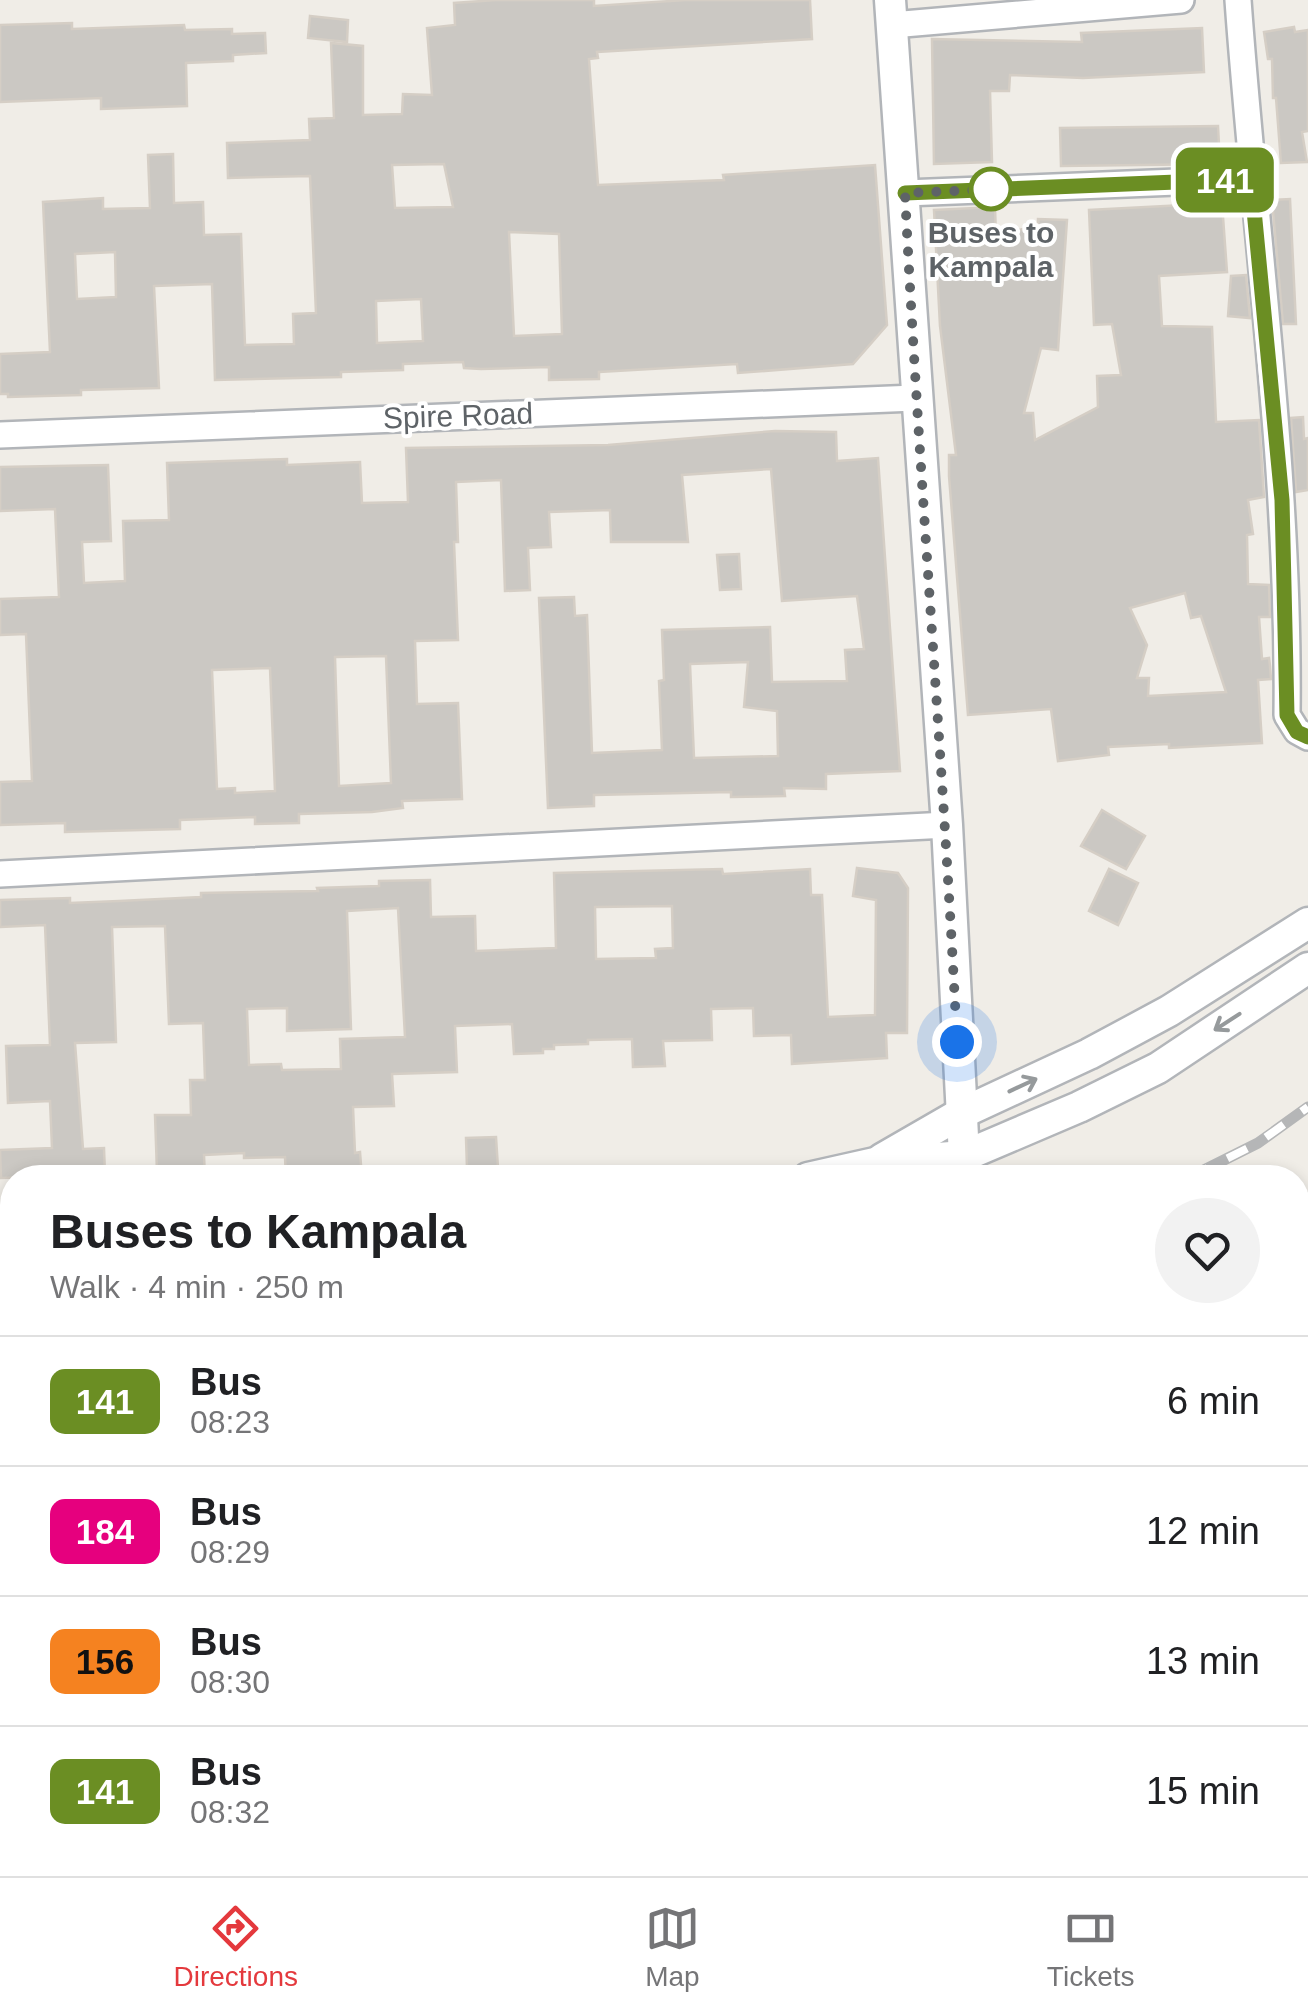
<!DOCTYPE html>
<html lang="en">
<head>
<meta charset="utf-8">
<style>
	:root { --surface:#fff; --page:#f2f2f2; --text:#202124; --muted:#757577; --line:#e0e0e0; --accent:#e4393d }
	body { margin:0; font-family:Arial,sans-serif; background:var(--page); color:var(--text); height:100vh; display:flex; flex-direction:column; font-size:38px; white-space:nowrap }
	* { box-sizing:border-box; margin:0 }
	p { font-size:32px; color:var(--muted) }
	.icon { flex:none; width:55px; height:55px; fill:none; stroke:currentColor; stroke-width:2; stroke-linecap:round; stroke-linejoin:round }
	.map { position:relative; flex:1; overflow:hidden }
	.drawer { position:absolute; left:0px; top:1165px; width:1310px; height:712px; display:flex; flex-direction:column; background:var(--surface); border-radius:40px 40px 0 0; box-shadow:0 5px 15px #0003 }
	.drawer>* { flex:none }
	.badge { padding:0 20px; border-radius:15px; font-size:35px; line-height:65px }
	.you { position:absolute; width:50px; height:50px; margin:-25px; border:8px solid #fff; border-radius:50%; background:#1a73e8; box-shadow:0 0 0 15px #1a73e833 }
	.map>.badge { position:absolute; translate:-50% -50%; box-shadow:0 0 0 5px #fff }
	.round { display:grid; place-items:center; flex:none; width:105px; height:105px; border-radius:52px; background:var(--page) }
	.overview { display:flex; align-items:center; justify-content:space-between; height:170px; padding:0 50px }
	h1 { font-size:48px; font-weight:700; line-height:75px }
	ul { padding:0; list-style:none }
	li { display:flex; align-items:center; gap:30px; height:130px; padding:0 50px; border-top:2px solid var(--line) }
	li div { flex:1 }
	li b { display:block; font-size:38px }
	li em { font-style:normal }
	li .badge { min-width:110px; font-weight:700; text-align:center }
	.tabs { display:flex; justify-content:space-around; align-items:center; height:140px; border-top:2px solid var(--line); background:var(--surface); font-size:28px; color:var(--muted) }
	.tabs a { display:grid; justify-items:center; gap:5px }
	.tabs .current { color:var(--accent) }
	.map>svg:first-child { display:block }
	.industrial { fill:#dfdcd9 }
	.building { fill:#cbc8c3; stroke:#d5cec5; stroke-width:2.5; fill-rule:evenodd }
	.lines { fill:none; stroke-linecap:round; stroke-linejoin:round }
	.service-casing { stroke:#b2b5b9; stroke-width:18 }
	.minor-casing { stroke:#b2b5b9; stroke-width:30 }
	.tertiary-casing { stroke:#b2b5b9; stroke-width:35 }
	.service { stroke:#fff; stroke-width:12 }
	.minor { stroke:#fff; stroke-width:25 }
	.tertiary { stroke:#fff; stroke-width:30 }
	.rail-casing { stroke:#b5b6b7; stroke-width:11 }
	.rail { stroke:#fff; stroke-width:8; stroke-dasharray:22; stroke-linecap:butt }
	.oneway { stroke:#969a9c }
	.line-casing { stroke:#fff; stroke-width:22 }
	.line { stroke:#6b8e23; stroke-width:15 }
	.walk { stroke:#5e6367; stroke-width:10; stroke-dasharray:0 18 }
	.stop-dot { fill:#fff; stroke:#6b8e23; stroke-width:5 }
	.labels { text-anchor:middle; stroke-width:8; stroke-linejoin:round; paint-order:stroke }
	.stop-label { font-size:30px; font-weight:bold; fill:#5e6367; stroke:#fff }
	.street-label { font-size:30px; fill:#5e6367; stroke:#fff }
</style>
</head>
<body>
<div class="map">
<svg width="1308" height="1876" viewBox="0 0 1308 1876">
	<rect width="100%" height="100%" fill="#f0ede7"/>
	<g class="industrial">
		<path d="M1308,1191V1643H1298V1196Z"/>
		<path d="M12,1487V1555L0,1549V1488Z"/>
		<path d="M0,1630L12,1636V1865H486L509,1876H0Z"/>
		<path d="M1308,1760V1876H1011V1865H1298V1761Z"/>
		<path d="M609,1865H974V1876H630Z"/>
	</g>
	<g class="building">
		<path d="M496,0H594V6L686,0H810L812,39L597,52L598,58L589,59L598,185L724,180L723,175L875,165L887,325L853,364L738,373L737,364L599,372V379L549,380V367L481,369L464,368L463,362L403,364V370L341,372V377L215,380L212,284L154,286L159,388L81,390V395L8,397V394H0V354L50,352L43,202L103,198V209L150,208L148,155L173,154L174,203L203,202L204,235L241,234L245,345L294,344L293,314L316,313L310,176L228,178L227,143L310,140L309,119L334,118L331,43L363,46V115L402,114L403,94L432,95L427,28L455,25L454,3ZM444,164L453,207L395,208L392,165ZM509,232L559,234L562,334L514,336ZM115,252L116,297L77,299L75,254ZM421,299L423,341L377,343L376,301Z"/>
		<path d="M310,16L348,20L347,42L308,38Z"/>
		<path d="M72,23V29L184,25L185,30L232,29V34L265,33L266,53L233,55V61L186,63L187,106L101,109V98L0,102V25Z"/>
		<path d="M1294,27L1295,32L1308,30V131L1302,132L1307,162L1281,163L1276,98H1273L1272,59H1268L1264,32Z"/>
		<path d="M1202,28L1204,72L1083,78L1010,75L1009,91H990L992,162L934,164L932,39L1082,42L1081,33Z"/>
		<path d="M1218,126L1220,164L1061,166L1060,128Z"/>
		<path d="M1290,199L1296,324H1283L1272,200Z"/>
		<path d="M1222,203L1227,272L1159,276L1162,326L1212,327L1216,422L1259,420L1264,497L1248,500L1253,534L1247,535L1248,584L1269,585L1270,617H1259L1262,659L1269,658L1270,666L1271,679L1258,680L1262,743L1169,748V744L1108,747L1109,755L1058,761L1051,709L968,715L949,476V455H956L940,326L934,210L995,207L996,236L1038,225V219L1067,220L1058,350L1041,348L1024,413H1033L1035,440L1098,407L1097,376L1121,375L1112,324L1094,325L1089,210ZM1185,593L1191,618L1201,616L1226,692L1148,696L1149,678H1137L1147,645L1130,608Z"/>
		<path d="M1246,275L1250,318L1228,316L1231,276Z"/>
		<path d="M1303,417L1304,439L1308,438V490L1296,492L1291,418Z"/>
		<path d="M775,431L836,432L837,461L878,458L900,771L826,774V789L784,788L785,796L731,797V792L594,795V806L548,808L539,598L574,597L575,616L587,615L592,753L662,750L659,681L664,680L662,630L770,627L772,682L847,681L845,650L864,649L857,596L782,601L771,469L682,475L688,542H611L610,510L549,512L551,547L528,548L530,590L505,591L501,480L456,482L458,542H454L458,640L415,641L417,704L458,703L462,799L402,801L403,808L372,812L299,814V823L255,824V817L180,820V829L65,832V823L0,825V782L32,781L26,634L0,635V599L59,597L55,509L0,511V467L108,465L111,541L82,542L84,583L125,581L123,521L169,520L167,463L287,459V465L360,462L362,503L408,502L406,448L608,445ZM386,656L391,783L339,786L335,657ZM748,662L744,707L777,711L778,756L694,758L690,664ZM270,668L275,791L235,793V788L217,789L212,670Z"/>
		<path d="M739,554L741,589L720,590L717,555Z"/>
		<path d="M1102,810L1145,836L1126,869L1081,846Z"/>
		<path d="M857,868L898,873L908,888L907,1033H886L887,1058L792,1064L791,1035L754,1036L753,1008L711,1009L712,1040L663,1041L665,1066L633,1067L632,1039L588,1040V1044L554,1045V1049H543V1053L514,1054L512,1024L455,1026L457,1072L392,1074L394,1106L353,1107L355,1153L360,1152L362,1178H286L285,1157L244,1158V1153L204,1155L205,1178H180V1171L157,1172L155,1115H191L190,1080H205L203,1023L169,1024L165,926L112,927L116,1042L75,1043L83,1149L104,1148L105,1175L1,1178L0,1150L52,1148L50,1101L8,1103L6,1046L50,1045L45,925L0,927V900L70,898V903L119,901L201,897V893L318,891L317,888L379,886V881L430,880L431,917L475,916L476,951L556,948L554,873L722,869L723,874L810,869L811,895H822L828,1017L875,1015L876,900L853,896ZM672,906L673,948L655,949L656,958L596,959L595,907ZM398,908L405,1037L340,1039L341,1069L282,1070L281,1064L249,1065L247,1009L287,1008V1031L351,1029L347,911Z"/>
		<path d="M1109,869L1138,883L1118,925L1089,911Z"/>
		<path d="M496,1137L498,1168H467L466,1138Z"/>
	</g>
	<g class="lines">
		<defs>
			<g id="service">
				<path d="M1298,1808L1308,1807"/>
				<path d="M0,1834L12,1840"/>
				<path d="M60,1865L81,1876"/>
				<path d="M1092,1876V1865"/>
			</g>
			<g id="minor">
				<path d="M1238,0C1255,238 1290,476 1287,715L1297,731L1308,737"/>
				<path d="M892,25L1181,0"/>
				<path d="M905,193L1251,179"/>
				<path d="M0,435L915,398"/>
				<path d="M0,874L947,825"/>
				<path d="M1298,1676L1308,1675"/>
				<path d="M1298,1726L1308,1725"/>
				<path d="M1005,1865L1006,1876"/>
			</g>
			<g id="tertiary">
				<path d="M890,0L947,825L964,1156"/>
				<path d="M882,1159L960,1114L1089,1054L1169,1011L1308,923"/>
				<path d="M808,1178L875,1163L964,1156L1079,1107L1158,1068L1308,968"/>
				<path d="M0,1226H12"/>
			</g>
		</defs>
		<use href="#service" class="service-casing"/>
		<use href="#minor" class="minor-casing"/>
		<use href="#tertiary" class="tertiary-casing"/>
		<use href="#service" class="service"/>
		<use href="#minor" class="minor"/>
		<use href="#tertiary" class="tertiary"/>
		<defs>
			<g id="rail">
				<path d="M1188,1178L1258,1143L1308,1107"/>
				<path d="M0,1376L12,1375"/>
			</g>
		</defs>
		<use href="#rail" class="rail-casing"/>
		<use href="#rail" class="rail"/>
	</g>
	<defs><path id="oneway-shaft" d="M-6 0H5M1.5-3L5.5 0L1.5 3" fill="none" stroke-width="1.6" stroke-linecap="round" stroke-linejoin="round" transform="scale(2.5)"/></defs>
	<g class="oneway">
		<use href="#oneway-shaft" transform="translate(1227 1022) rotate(147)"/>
		<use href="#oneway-shaft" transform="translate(1023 1085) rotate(-25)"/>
	</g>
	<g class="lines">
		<defs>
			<path id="line" d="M905,193L1251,179L1282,500L1287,715L1297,732L1308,737"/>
		</defs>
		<use href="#line" class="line-casing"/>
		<use href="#line" class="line"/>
		<path class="walk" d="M957,1042C943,759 919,476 905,193L1002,189H991"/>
	</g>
	<circle class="stop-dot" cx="991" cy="189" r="20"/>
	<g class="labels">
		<g class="stop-label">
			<text x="991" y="243">Buses to<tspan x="991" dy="34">Kampala</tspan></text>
		</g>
		<g class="street-label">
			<text transform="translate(458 416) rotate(-2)" y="10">Spire Road</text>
		</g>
	</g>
</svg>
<div class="you" style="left:957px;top:1042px"></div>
<b class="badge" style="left:1225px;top:180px;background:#6b8e23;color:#fff">141</b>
<section class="drawer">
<div class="overview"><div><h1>Buses to Kampala</h1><p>Walk · 4 min · 250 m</p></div><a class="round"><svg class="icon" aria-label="heart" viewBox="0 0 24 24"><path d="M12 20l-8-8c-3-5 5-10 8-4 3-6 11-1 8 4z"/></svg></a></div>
<ul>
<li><span class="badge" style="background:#6b8e23;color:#fff">141</span><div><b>Bus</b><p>08:23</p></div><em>6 min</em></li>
<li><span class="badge" style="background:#e6007e;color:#fff">184</span><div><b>Bus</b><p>08:29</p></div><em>12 min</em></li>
<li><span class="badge" style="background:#f58220;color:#111">156</span><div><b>Bus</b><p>08:30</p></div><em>13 min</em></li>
<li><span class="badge" style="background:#6b8e23;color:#fff">141</span><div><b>Bus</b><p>08:32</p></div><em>15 min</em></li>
</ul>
</section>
</div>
<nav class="tabs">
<a class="current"><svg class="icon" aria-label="directions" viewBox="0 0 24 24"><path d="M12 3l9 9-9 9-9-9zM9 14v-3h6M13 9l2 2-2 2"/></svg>Directions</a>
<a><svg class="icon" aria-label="map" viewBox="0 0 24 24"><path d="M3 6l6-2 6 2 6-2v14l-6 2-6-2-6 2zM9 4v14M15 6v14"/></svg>Map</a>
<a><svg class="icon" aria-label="tickets" viewBox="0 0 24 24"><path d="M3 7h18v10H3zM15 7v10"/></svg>Tickets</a>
</nav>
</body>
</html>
